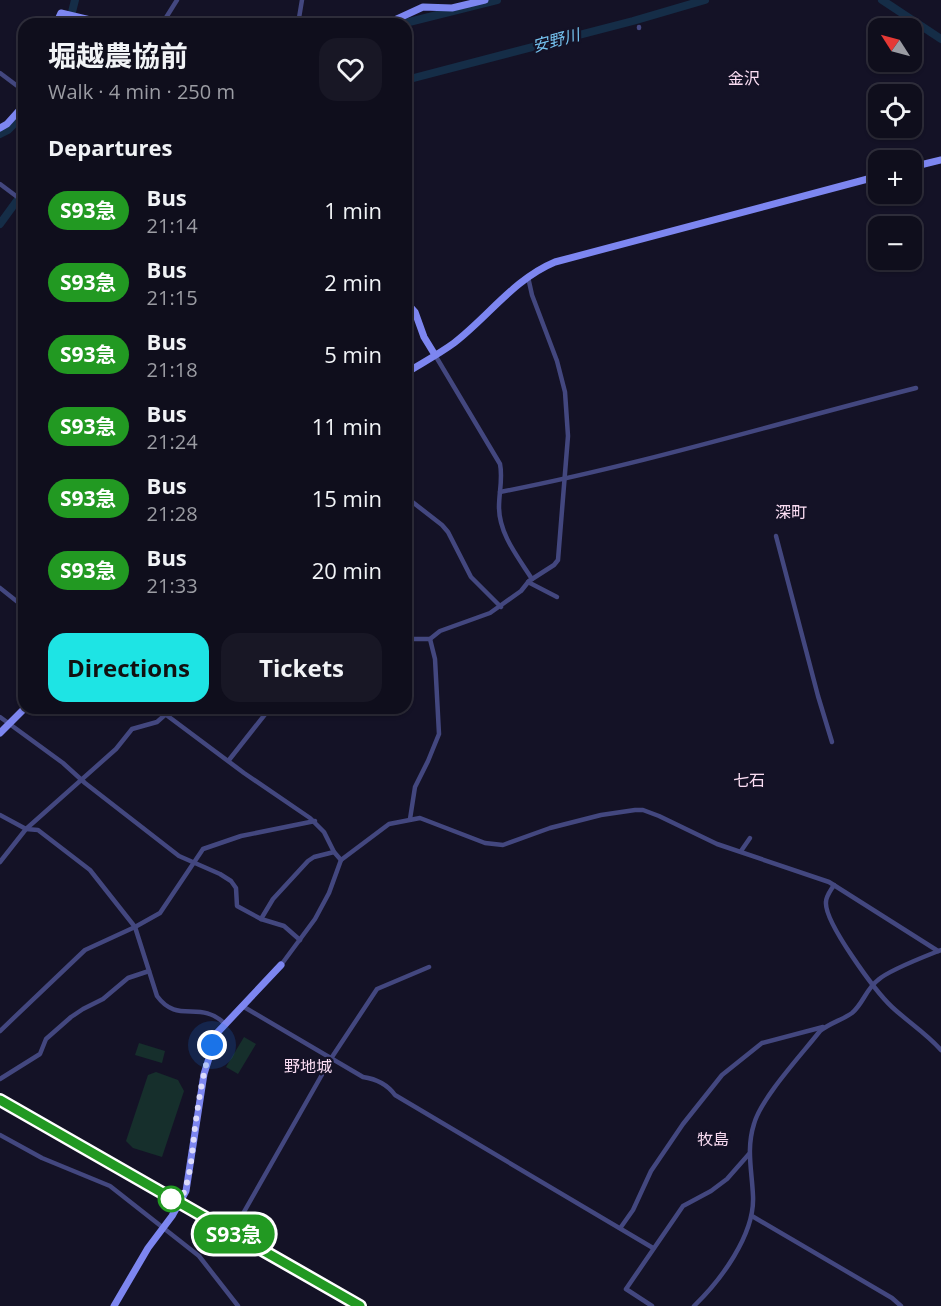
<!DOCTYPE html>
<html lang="en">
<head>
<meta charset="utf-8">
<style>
	:root { --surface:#0f0e1c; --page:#181725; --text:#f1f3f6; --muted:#9b9ca3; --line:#2f2e3b; --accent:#1ee4e4 }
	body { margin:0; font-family:"Open Sans","Noto Sans JP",sans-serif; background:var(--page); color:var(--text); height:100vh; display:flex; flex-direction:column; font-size:22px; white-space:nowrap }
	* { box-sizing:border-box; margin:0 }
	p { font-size:20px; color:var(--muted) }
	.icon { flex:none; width:33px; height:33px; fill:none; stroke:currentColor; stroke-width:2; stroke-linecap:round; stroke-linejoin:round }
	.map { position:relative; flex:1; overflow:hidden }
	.panel { position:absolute; left:18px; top:18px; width:394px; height:696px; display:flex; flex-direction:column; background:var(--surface); border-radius:18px; box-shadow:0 2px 4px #0004,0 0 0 2px var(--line) }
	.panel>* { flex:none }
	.badge { padding:0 12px; border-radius:20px; font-size:21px; line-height:39px }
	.needle { width:39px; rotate:306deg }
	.buttons { position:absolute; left:868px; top:18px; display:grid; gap:12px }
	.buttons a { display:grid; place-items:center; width:54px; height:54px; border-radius:12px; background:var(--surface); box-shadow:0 2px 4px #0004,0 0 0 2px var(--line); font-size:30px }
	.you { position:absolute; width:30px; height:30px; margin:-15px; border:4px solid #fff; border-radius:50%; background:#1a73e8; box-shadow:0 0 0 9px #1a73e833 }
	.map>.badge { position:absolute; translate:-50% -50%; box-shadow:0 0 0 3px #fff }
	h2 { padding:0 30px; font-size:22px; line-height:54px }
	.round { display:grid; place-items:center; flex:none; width:63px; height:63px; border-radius:18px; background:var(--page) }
	.summary { display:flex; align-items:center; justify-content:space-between; height:102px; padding:0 30px }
	h1 { font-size:28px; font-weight:700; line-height:45px }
	.button { display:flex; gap:12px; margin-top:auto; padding:12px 30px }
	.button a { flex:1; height:69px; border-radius:18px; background:var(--accent); color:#111; font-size:24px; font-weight:700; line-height:69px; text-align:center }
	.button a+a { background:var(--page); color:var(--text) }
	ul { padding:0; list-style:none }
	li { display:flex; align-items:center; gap:18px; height:72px; padding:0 30px }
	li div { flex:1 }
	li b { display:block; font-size:22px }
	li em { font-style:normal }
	li .badge { min-width:66px; font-weight:700; text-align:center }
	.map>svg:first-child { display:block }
	.green { fill:#162f2c }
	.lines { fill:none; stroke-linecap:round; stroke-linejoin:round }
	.river { stroke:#152d47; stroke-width:8 }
	.street { stroke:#43477f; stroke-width:4.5 }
	.secondary { stroke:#7d86f0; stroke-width:7 }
	.line-casing { stroke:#fff; stroke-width:14 }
	.line { stroke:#292; stroke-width:9 }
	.walk { stroke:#dcdbfb; stroke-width:6; stroke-dasharray:0 10.8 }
	.stop-dot { fill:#fff; stroke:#292; stroke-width:3 }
	.labels { text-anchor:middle; stroke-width:4.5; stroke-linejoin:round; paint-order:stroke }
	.water-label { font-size:16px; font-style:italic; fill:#75c2ef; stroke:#141226 }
	.neighbourhood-label { font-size:16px; fill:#fbddf3; stroke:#141226 }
</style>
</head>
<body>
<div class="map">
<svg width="941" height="1306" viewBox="0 0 941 1306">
	<rect width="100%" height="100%" fill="#141226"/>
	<g class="green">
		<path d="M244,1037L256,1044L238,1074L226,1067Z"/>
		<path d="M139,1043L165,1051L162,1063L135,1055Z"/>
		<path d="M156,1072L178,1080L184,1091L162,1157L133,1148L126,1141L148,1075Z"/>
	</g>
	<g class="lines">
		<g class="river">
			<path d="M882,0L941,39"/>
			<path d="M69,24L75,0"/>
			<path d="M401,24L497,0"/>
			<path d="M406,80L633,21L705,0"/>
			<path d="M0,134L8,130L24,114"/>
			<path d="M0,224L24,191"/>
		</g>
		<g class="street">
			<path d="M162,24L177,0"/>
			<path d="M298,24L302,0"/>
			<path d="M639,27V28"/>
			<path d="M0,73L24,91"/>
			<path d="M0,184L24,202"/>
			<path d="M435,355L500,464C503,478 499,492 499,507C499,534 518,557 532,579"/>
			<path d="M500,492C640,465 778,423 916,388"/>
			<path d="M406,497L442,525L448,532L471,577L501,607"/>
			<path d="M776,536L818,696L832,742"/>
			<path d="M528,582L557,597"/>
			<path d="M0,588L24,607"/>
			<path d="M406,639H430L440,631L490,613L521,591L529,581L554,565L558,560L568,436L565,392L557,361L532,295L528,277"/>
			<path d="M157,708L244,773L310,818L324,832L334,852L341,860"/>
			<path d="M0,717L63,763L85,783L179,856L220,874L231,881L236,888L237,906L261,919L284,926L300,940"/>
			<path d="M229,760L270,708"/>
			<path d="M0,815L26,829L38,830L90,870L135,927L157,996C178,1025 200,999 225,1024"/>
			<path d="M410,819L415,787L428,761L439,734L435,659L430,639"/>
			<path d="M741,851L750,838"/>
			<path d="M0,862L26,829L116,749L132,729L157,722L166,714"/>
			<path d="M834,885C831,890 826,896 826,902C824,922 876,992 892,1007C908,1022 926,1033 941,1050"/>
			<path d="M261,919L273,899L308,861L314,857L334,852"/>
			<path d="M281,965L315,919L329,893L341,860L389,824L420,818L485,843L503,845L550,828L601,815L635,810H643L659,816L717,844L829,882L938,951"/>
			<path d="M244,1007L363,1077C377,1079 387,1084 395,1095L653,1248"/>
			<path d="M0,1031L85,950L135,927L160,913L203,849L241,836L315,821"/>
			<path d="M0,1079L40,1054L46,1039L71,1017L83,1009L103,999L128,978L149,971"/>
			<path d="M0,1135L42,1158L110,1186L199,1256L238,1306"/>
			<path d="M752,1216L892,1298L901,1306"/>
			<path d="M621,1227L633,1210L651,1171L683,1124L722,1075L762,1043L823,1027"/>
			<path d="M232,1233L332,1057L377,989L429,967"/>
			<path d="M652,1306L626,1289L683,1206L711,1191L727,1179L749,1154"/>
			<path d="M694,1306C720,1281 755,1235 753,1196C752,1171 746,1149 754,1124C761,1098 802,1054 820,1031C830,1023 842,1020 852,1013C863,1004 866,989 878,980C889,970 926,956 941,950"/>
		</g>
		<g class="secondary">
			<path d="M56,24L61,13L107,24"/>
			<path d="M386,24L423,7L452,8L485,0"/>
			<path d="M0,128L7,124L24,105"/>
			<path d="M912,167L941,160"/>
			<path d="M406,302L415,312L424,337L435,355"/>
			<path d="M406,373C422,363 439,354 454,343C488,317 514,279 555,262L879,176"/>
			<path d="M0,733L25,708"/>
			<path d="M0,1100L361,1306"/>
			<path d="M114,1306L148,1248L172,1216L186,1191L204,1074L217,1033L281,965"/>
		</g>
	</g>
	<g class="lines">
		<defs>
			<path id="line" d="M0,1100L360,1306"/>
		</defs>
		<use href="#line" class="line-casing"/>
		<use href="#line" class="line"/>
		<path class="walk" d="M171,1199L179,1204C191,1180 192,1153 195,1127C199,1099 203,1071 212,1045"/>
	</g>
	<circle class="stop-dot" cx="171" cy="1199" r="12"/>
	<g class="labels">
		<g class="water-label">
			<text transform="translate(556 40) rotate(-15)" y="6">安野川</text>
		</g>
		<g class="neighbourhood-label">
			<text x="744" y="84">金沢</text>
			<text x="791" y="518">深町</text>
			<text x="749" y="786">七石</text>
			<text x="308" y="1072">野地城</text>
			<text x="713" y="1145">牧島</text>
		</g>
	</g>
</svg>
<div class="buttons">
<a><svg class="needle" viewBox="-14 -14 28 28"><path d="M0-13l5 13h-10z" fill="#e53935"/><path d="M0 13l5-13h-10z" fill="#9b9ca3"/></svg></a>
<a><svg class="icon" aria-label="locate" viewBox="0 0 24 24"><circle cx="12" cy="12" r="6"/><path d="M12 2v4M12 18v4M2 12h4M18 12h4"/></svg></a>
<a>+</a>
<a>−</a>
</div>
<div class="you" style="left:212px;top:1045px"></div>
<b class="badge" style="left:234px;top:1234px;background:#292;color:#fff">S93急</b>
<section class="panel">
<div class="summary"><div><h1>堀越農協前</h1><p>Walk · 4 min · 250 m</p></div><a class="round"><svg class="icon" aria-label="heart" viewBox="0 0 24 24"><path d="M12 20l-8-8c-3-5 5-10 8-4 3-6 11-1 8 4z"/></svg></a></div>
<h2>Departures</h2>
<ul>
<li><span class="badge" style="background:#292;color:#fff">S93急</span><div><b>Bus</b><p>21:14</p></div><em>1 min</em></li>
<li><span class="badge" style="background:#292;color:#fff">S93急</span><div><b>Bus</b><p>21:15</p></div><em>2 min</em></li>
<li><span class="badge" style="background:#292;color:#fff">S93急</span><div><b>Bus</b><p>21:18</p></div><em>5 min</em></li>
<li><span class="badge" style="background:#292;color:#fff">S93急</span><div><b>Bus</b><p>21:24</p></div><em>11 min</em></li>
<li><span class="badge" style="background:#292;color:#fff">S93急</span><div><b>Bus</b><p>21:28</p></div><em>15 min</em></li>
<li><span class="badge" style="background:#292;color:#fff">S93急</span><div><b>Bus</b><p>21:33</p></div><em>20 min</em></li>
</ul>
<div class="button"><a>Directions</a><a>Tickets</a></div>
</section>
</div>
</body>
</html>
